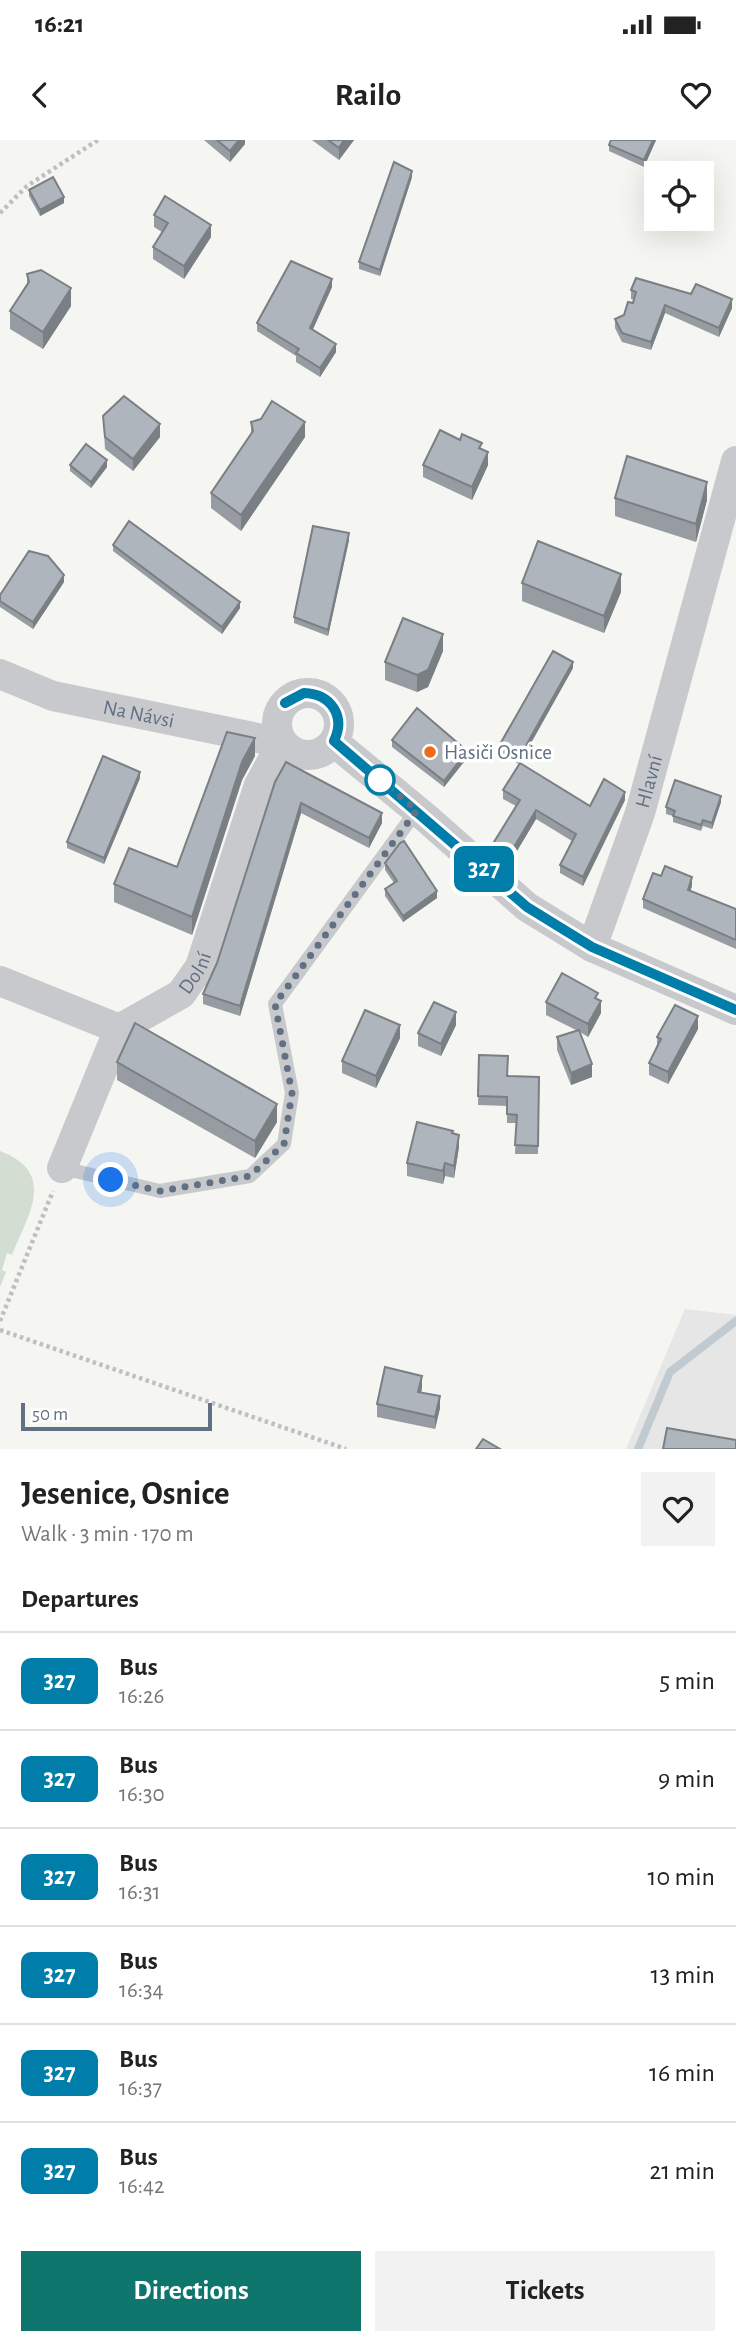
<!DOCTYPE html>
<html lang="en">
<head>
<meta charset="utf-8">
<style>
	:root { --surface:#fff; --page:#f2f2f2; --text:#222; --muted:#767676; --line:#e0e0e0; --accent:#0f766e }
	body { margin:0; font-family:"Alegreya Sans",sans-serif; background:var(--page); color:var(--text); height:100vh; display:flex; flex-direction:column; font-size:26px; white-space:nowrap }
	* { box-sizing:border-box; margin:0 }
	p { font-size:23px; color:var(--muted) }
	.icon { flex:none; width:38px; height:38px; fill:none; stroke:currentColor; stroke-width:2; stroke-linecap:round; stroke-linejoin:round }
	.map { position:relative; height:1309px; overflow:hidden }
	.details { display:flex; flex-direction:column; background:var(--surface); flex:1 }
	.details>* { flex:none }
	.badge { padding:0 14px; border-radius:10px; font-size:24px; line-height:46px }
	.fabs { position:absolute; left:644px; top:21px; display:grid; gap:14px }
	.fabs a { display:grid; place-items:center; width:70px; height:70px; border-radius:0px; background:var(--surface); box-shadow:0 7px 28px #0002; font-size:35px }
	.scale { position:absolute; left:21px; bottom:18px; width:191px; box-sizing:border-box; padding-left:7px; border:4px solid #627084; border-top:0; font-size:19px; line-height:24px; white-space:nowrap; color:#627084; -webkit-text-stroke:5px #fff; paint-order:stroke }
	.you { position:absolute; width:35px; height:35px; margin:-18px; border:5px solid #fff; border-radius:50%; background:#1a73e8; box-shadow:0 0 0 10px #1a73e833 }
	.map>.badge { position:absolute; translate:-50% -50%; box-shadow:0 0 0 4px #fff }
	h2 { padding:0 21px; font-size:26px; line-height:63px }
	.round { display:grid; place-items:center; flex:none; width:74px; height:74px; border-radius:0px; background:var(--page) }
	.overview { display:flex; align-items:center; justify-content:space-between; height:119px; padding:0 21px }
	h1 { font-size:33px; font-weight:700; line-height:52px }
	.primary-button { display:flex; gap:14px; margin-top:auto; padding:14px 21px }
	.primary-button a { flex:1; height:80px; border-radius:0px; background:var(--accent); color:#fff; font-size:28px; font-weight:700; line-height:80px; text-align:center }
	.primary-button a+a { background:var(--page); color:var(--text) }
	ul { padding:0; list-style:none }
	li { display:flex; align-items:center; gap:21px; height:98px; padding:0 21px; border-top:2px solid var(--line) }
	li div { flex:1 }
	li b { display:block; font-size:26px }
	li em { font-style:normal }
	li .badge { min-width:77px; font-weight:700; text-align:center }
	.status { display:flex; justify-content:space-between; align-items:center; height:49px; padding:0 35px; background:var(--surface); direction:ltr }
	.status svg { height:19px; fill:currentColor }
	header { display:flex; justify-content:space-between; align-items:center; height:91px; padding:0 21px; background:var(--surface); font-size:32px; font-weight:700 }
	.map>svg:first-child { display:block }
	.built { fill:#e5e6e5 }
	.green { fill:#d4ddd2 }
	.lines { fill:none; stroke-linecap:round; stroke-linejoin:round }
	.stream { stroke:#c2cad1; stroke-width:8 }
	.path { stroke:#bebfc2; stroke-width:4.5; stroke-dasharray:3.5 3.5; stroke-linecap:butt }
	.lane { stroke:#c7c9cd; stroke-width:14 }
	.street { stroke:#c7c9cd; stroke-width:30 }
	.wall { fill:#969ca2 }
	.shaded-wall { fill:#7a7f84 }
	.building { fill:#afb5bc; stroke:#7a7f84; stroke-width:2 }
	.line-casing { stroke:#fff; stroke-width:16 }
	.line { stroke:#007da8; stroke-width:10 }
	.walk { stroke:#627084; stroke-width:7; stroke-dasharray:0 12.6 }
	.poi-dot { fill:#ed6b1a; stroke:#fff; stroke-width:2.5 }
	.stop-dot { fill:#fff; stroke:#007da8; stroke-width:3.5 }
	.labels { text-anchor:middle; stroke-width:7; stroke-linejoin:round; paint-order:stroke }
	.street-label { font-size:21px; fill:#627084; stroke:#fff }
	.poi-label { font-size:21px; fill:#627084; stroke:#fff; text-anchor:start }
</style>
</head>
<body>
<div class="status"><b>16:21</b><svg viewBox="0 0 49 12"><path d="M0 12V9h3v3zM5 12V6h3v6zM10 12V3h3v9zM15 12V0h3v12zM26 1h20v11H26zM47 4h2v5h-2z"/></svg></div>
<header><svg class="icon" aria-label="back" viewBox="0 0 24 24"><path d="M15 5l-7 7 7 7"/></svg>Railo<svg class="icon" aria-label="heart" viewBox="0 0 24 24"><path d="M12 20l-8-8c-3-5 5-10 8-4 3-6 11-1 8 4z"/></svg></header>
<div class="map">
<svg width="736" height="1309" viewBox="0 0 736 1309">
	<rect width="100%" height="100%" fill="#f5f5f1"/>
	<path class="built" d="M685,1169L736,1175V1309H626Z"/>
	<path class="green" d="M0,1011C57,1033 29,1073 12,1115L7,1113L2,1130L6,1132L0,1147Z"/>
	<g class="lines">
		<path class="stream" d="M638,1309L670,1232L736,1181"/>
		<g class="path">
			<path d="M0,73L27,46L98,0"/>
			<path d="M0,1181L53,1051"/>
			<path d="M0,1190L346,1309"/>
		</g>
		<path class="lane" d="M62,1028L160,1051L250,1036L284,1004L292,953L275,864L417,670"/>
		<g class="street">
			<path id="s1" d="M0,534L53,556L282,603"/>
			<circle cx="308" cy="584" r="31"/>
			<path d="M334,602L425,677L527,767L592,807L736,870"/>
			<path id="s2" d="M592,807L640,673L736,321"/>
			<path d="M0,841L119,889"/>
			<path id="s3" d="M62,1028L119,889L181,854L200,827L259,645L282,603"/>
		</g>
	</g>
	<g class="wall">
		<path d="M204,0H245V4L230,22Z"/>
		<path d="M312,0H354L339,20Z"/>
		<path d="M611,0H656L644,27L609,11V5Z"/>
		<path d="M412,37L380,136L359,129V122Z"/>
		<path d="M29,50L64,63L40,76L29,56Z"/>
		<path d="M154,75L211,97L184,139L153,119V107L162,92L154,87Z"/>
		<path d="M27,134L71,166L43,209L10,189V171L27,143Z"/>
		<path d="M332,147L312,190L336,212L320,237L296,222V216L257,191V183Z"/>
		<path d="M631,150L732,168L719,197L665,173L651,210L622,202L615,188V179L624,175L633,163L634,160L631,159Z"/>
		<path d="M103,276L160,297L133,331L105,309Z"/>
		<path d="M251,282L305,297L241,391L211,368V353L251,294Z"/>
		<path d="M482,309L488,325L472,360L423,337V325Z"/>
		<path d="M70,325L107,327L91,348L70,331Z"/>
		<path d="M615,358L707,360L696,402L615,376Z"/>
		<path d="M349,400L328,496L294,483V477Z"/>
		<path d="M113,405L240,468L222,494L113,411Z"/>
		<path d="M64,442L33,489L0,467V455Z"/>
		<path d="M522,443L621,452L604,493L522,461Z"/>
		<path d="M443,511L428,547L417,552L385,540V522Z"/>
		<path d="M573,528L520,623L590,666L625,660L583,746L560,733V725L572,701L536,679L511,721L494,710V702L516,666L503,659V650L519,624L499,613V606Z"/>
		<path d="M392,600L467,618L444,647L392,607Z"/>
		<path d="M255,616L242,640L192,795L114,762V744L177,727Z"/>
		<path d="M140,638L104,724L67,708V702Z"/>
		<path d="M275,642L382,683L369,708L301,673L240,876L203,864V854L217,823Z"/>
		<path d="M721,662L712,689L703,686L701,691L673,682V676L666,674V667Z"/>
		<path d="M385,723L437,758L403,782L385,756V749L394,743L385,730Z"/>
		<path d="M661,736L692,746L690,751L736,769V809L643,768V759Z"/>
		<path d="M598,860L601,873L588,897L580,892L592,937L571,945L557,910V897L576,890L546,875V862Z"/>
		<path d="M456,885L441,916L418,906V893Z"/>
		<path d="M698,889L668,944L649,935V923L657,905V897Z"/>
		<path d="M400,898L376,948L342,933V921Z"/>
		<path d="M479,915L507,936L539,937L538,1014H515L516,983H507V966L478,965Z"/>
		<path d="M117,922L277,982L255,1018L117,940Z"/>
		<path d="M453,993L459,1007L454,1038L445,1036L443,1044L407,1036V1023Z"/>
		<path d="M422,1248L421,1253L440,1268L435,1289L377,1277V1264Z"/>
	</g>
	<g class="shaded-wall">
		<path d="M239,0H245V4L230,22V11Z"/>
		<path d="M344,0H354L339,20V8Z"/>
		<path d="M653,0H656L644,27V20Z"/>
		<path d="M412,31V37L380,136V130Z"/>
		<path d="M64,57V63L40,76V70Z"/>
		<path d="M211,85V97L184,139V126Z"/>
		<path d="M332,139V147L310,196V188Z"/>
		<path d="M71,148V166L43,209V192Z"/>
		<path d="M732,159V168L719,197V188Z"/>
		<path d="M665,165V173L651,210V202Z"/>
		<path d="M336,204V212L320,237V228Z"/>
		<path d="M305,282V297L241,391V375Z"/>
		<path d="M160,284V297L133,331V319Z"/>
		<path d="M488,312V325L472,360V347Z"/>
		<path d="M107,320V327L91,348V342Z"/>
		<path d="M707,342V360L696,402V384Z"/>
		<path d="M349,393V400L328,496V490Z"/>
		<path d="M621,434V452L604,493V476Z"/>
		<path d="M64,435V442L33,489V482Z"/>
		<path d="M240,462V468L222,494V487Z"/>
		<path d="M443,494V511L428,547L417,552V535Z"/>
		<path d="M573,522V528L519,624V618Z"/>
		<path d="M255,598V616L242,640L192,795V777L242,622Z"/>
		<path d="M467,611V618L444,647V641Z"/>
		<path d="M140,632V638L104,724V718Z"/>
		<path d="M625,652V660L583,746V737Z"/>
		<path d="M721,656V662L712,689V683Z"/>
		<path d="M301,663V673L240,876V866Z"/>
		<path d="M536,670V679L511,721V712Z"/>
		<path d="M382,673V683L369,708V698Z"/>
		<path d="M692,737V746L688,759V750Z"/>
		<path d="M437,751V758L403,782V776Z"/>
		<path d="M601,861V873L588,897V884Z"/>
		<path d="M456,872V885L441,916V904Z"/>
		<path d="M698,876V889L668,944V932Z"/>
		<path d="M400,885V898L376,948V936Z"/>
		<path d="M592,924V937L571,945V933Z"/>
		<path d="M277,964V982L255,1018V1001Z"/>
		<path d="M459,995V1007L454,1038V1026Z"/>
		<path d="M445,1023V1036L443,1044V1031Z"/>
		<path d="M422,1236V1248L418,1265V1252Z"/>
		<path d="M440,1256V1268L435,1289V1277Z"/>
	</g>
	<g class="building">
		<path d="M217,0H239L230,11Z"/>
		<path d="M328,0H344L339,8Z"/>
		<path d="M611,0H653L644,20L609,5Z"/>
		<path d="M394,22L412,31L380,130L359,122Z"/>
		<path d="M53,37L64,57L40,70L29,50Z"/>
		<path d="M165,56L211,85L184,126L153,107L168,83L154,75Z"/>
		<path d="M291,121L332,139L310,188L336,204L320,228L296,213L299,209L257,183Z"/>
		<path d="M41,130L71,148L43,192L10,171L29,142L27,134Z"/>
		<path d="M636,138L691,154L696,144L732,159L719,188L665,165L651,202L622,193L615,179L624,175L628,162L633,163L636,152L631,150Z"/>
		<path d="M124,256L160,284L133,319L105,297L103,276Z"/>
		<path d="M272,261L305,282L241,375L211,353L253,291L251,282L261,279Z"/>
		<path d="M440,290L460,300L462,294L482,303L479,308L488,312L472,347L423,325Z"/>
		<path d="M86,304L107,320L91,342L70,325Z"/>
		<path d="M627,316L707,342L696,384L615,358Z"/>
		<path d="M129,381L240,462L222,487L113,405Z"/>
		<path d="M313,386L349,393L328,490L294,477Z"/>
		<path d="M538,401L621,434L604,476L522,443Z"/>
		<path d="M29,411L48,416L64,435L33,482L0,461V455Z"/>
		<path d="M403,478L443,494L428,530L417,535L385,522Z"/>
		<path d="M553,511L573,522L519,618L499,606Z"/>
		<path d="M417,568L467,611L444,641L392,600Z"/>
		<path d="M227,592L255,598L242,622L192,777L114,744L129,708L177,727Z"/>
		<path d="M103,616L140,632L104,718L67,702Z"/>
		<path d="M286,622L382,673L369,698L301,663L240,866L203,854L217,823L275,642Z"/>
		<path d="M520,623L590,666L604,639L625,652L583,737L560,725L576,694L536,670L511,712L494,702L520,660L503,650Z"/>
		<path d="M675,640L721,656L712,683L703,680L701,685L673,676L675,671L666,667Z"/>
		<path d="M404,701L437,751L403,776L385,749L397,741L385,723L400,703Z"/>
		<path d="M665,726L692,737L688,750L736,769V800L643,759L653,733L661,736Z"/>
		<path d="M562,833L598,853L595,858L601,861L588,884L546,862Z"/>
		<path d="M434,862L456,872L441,904L418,893Z"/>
		<path d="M675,865L698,876L668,932L649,923L661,899L657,897Z"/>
		<path d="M365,870L400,885L376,936L342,921Z"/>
		<path d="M135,883L277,964L255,1001L117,922Z"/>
		<path d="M579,890L592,924L571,933L557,897Z"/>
		<path d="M479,915L508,916L507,936L539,937L538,1006L515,1005L517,975L507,974V957L478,956Z"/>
		<path d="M417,982L453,991L452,993L459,995L454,1026L445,1023L443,1031L407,1023Z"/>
		<path d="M385,1227L422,1236L418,1252L440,1256L435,1277L377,1264Z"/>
		<path d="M667,1288L736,1300V1309H663Z"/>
		<path d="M483,1299L500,1309H476Z"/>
	</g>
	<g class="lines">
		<defs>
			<path id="line" d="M285,563L304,553C331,554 346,576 334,601L527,767L592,807L736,870"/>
		</defs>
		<use href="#line" class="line-casing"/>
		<use href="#line" class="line"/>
		<path class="walk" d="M111,1040L160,1051L250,1036L284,1004L292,953L275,864L417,670L375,636L380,640"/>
	</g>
	<circle class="poi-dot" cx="430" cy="612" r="7"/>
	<circle class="stop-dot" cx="380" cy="640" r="14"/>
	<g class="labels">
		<g class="street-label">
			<text dy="7" stroke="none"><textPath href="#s1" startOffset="145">Na Návsi</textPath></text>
			<text dy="7" stroke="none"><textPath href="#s2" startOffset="175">Hlavní</textPath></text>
			<text dy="7" stroke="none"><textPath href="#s3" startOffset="247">Dolní</textPath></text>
		</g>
		<g class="poi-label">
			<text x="444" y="619">Hasiči Osnice</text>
		</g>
	</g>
</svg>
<div class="fabs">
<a><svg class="icon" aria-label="locate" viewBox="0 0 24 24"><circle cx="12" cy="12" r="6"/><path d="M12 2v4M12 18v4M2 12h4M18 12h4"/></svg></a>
</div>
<div class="scale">50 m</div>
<div class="you" style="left:111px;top:1040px"></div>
<b class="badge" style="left:484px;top:729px;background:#007da8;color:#fff">327</b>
</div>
<section class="details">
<div class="overview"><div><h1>Jesenice, Osnice</h1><p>Walk · 3 min · 170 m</p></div><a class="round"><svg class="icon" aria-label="heart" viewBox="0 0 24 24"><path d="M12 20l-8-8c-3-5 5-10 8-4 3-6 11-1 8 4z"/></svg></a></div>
<h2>Departures</h2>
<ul>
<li><span class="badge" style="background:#007da8;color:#fff">327</span><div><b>Bus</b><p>16:26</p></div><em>5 min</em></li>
<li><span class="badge" style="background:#007da8;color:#fff">327</span><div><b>Bus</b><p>16:30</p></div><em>9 min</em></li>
<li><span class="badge" style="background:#007da8;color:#fff">327</span><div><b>Bus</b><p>16:31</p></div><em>10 min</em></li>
<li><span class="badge" style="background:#007da8;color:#fff">327</span><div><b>Bus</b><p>16:34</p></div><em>13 min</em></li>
<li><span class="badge" style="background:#007da8;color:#fff">327</span><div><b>Bus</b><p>16:37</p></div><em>16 min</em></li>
<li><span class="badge" style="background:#007da8;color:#fff">327</span><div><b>Bus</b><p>16:42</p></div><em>21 min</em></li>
</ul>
<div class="primary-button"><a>Directions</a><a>Tickets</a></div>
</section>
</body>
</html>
